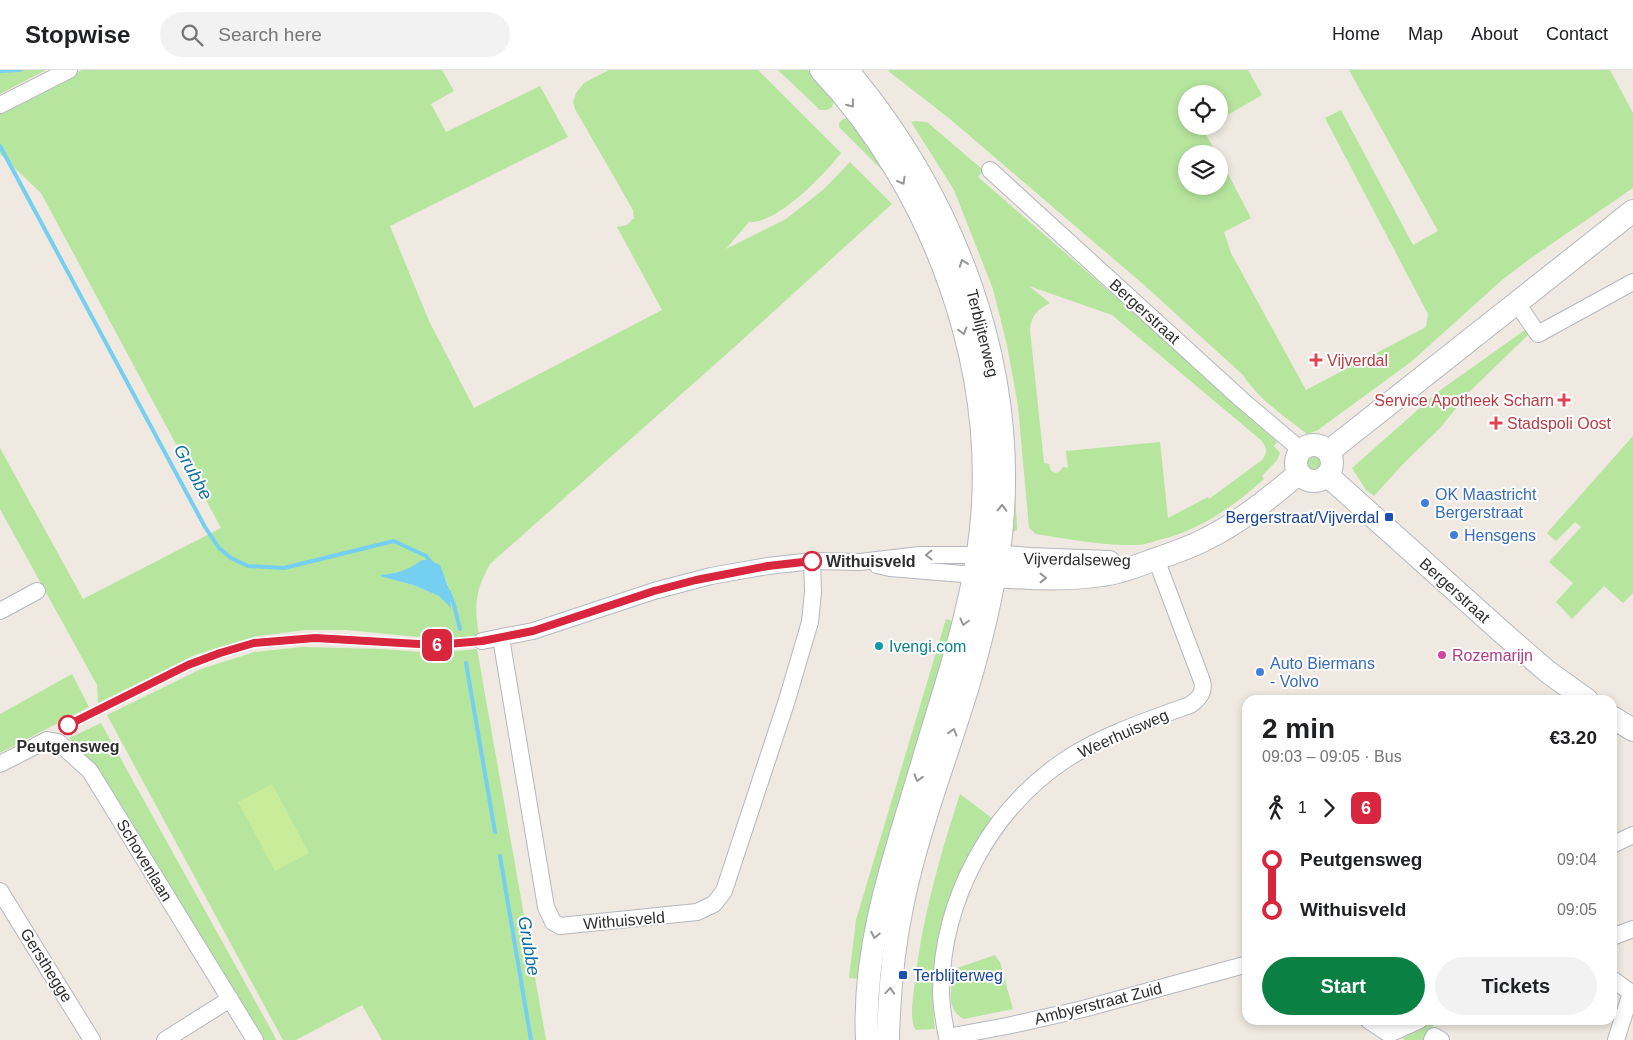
<!DOCTYPE html>
<html lang="en">
<head>
<meta charset="utf-8">
<style>
	:root { --surface:#fff; --page:#f2f2f2; --text:#202124; --muted:#757577; --line:#e0e0e0; --accent:#0b8043 }
	body { margin:0; font-family:Helvetica,sans-serif; background:var(--page); color:var(--text); height:100vh; display:flex; flex-direction:column; font-size:19px; white-space:nowrap }
	* { box-sizing:border-box; margin:0 }
	p { font-size:16px; color:var(--muted) }
	.icon { flex:none; width:28px; height:28px; fill:none; stroke:currentColor; stroke-width:2; stroke-linecap:round; stroke-linejoin:round }
	.map { position:relative; flex:1; overflow:hidden }
	.drawer { position:absolute; left:1242px; top:625px; width:375px; height:330px; display:flex; flex-direction:column; background:var(--surface); border-radius:15px; box-shadow:0 2px 8px #0003 }
	.drawer>* { flex:none }
	.badge { padding:0 10px; border-radius:8px; font-size:18px; line-height:32px }
	.fabs { position:absolute; left:1178px; top:15px; display:grid; gap:10px }
	.fabs a { display:grid; place-items:center; width:50px; height:50px; border-radius:50%; background:var(--surface); box-shadow:0 2px 8px #0003; font-size:25px }
	.map>.badge { position:absolute; translate:-50% -50%; box-shadow:0 0 0 2px #fff }
	.legs { display:flex; align-items:center; gap:8px; height:55px; padding:0 20px; font-size:16px }
	.legs p { margin-inline-start:auto }
	.headline { display:flex; align-items:center; justify-content:space-between; height:85px; padding:0 20px }
	h1 { font-size:28px; font-weight:600; line-height:38px }
	.action { display:flex; gap:10px; margin-top:auto; padding:10px 20px }
	.action a { flex:1; height:58px; border-radius:30px; background:var(--accent); color:#fff; font-size:20px; font-weight:600; line-height:58px; text-align:center }
	.action a+a { background:var(--page); color:var(--text) }
	ul { padding:0 20px; list-style:none }
	li { display:flex; align-items:center; gap:18px; height:50px; font-size:19px }
	li i { display:grid; place-items:center; width:8px; height:100%; margin:0 6px; background:currentColor }
	li i::after { content:''; width:12px; height:12px; margin:-6px; border:4px solid; border-radius:50%; background:var(--surface) }
	li p { margin-inline-start:auto }
	li:first-child i { background:linear-gradient(#0000 50%,currentColor 0) }
	li:last-child i { background:linear-gradient(currentColor 50%,#0000 0) }
	header { display:flex; align-items:center; gap:30px; box-sizing:border-box; height:70px; padding:0 25px; background:var(--surface); border-bottom:1px solid var(--line) }
	header strong { font-size:24px }
	nav { display:flex; gap:28px; margin-inline-start:auto; font-size:18px }
	.search { width:350px; height:45px; background:var(--page); display:flex; align-items:center; gap:12px; box-sizing:border-box; padding:0 18px; border-radius:28px; color:var(--muted); font-size:19px }
	.map>svg:first-child { display:block }
	.green { fill:#b6e59e; fill-rule:evenodd }
	.pitch { fill:#c9ec9a }
	.water { fill:#75cff0 }
	.lines { fill:none; stroke-linecap:round; stroke-linejoin:round }
	.stream { stroke:#75cff0; stroke-width:4 }
	.street-casing { stroke:#b4b7c1; stroke-width:18 }
	.secondary-casing { stroke:#b4b7c1; stroke-width:24 }
	.street { stroke:#fff; stroke-width:16 }
	.secondary { stroke:#fff; stroke-width:22 }
	.oneway { stroke:#969696 }
	.line-1-casing { stroke:#fff; stroke-width:11 }
	.line-1 { stroke:#d7263d; stroke-width:8 }
	.health-dot { fill:#e0444e; stroke:#fff; stroke-width:2 }
	.shop-dot { fill:#3f7fe0; stroke:#fff; stroke-width:2 }
	.transit-dot { fill:#1a4fb4; stroke:#fff; stroke-width:2 }
	.stop-1-dot { fill:#fff; stroke:#d7263d; stroke-width:2.5 }
	.culture-dot { fill:#0f9aa8; stroke:#fff; stroke-width:2 }
	.hotel-dot { fill:#d1479c; stroke:#fff; stroke-width:2 }
	.labels { text-anchor:middle; stroke-width:4; stroke-linejoin:round; paint-order:stroke }
	.street-label { font-size:16px; fill:#2e2e2e; stroke:#fff }
	.health-label { font-size:16px; fill:#be3a42; stroke:#fff; text-anchor:start }
	.shop-label { font-size:16px; fill:#366cbe; stroke:#fff; text-anchor:start }
	.transit-label { font-size:16px; fill:#164399; stroke:#fff; text-anchor:end }
	.stop-label { font-size:16px; font-weight:bold; fill:#2e2e2e; stroke:#fff; text-anchor:start }
	.culture-label { font-size:16px; fill:#0d838f; stroke:#fff; text-anchor:start }
	.hotel-label { font-size:16px; fill:#b23c85; stroke:#fff; text-anchor:start }
	.water-label { font-size:18px; font-style:italic; fill:#0d6fa3; stroke:#fff }
</style>
</head>
<body>
<header>
<strong>Stopwise</strong>
<div class="search"><svg class="icon" aria-label="search" viewBox="0 0 24 24"><circle cx="10" cy="10" r="6"/><path d="M15 15l6 6"/></svg>Search here</div>
<nav><a>Home</a><a>Map</a><a>About</a><a>Contact</a></nav>
</header>
<div class="map">
<svg width="1633" height="970" viewBox="0 0 1633 970">
	<rect width="100%" height="100%" fill="#efe9e1"/>
	<g class="green">
		<path d="M0,0H46L0,24Z"/>
		<path d="M82,0H442L454,21L431,34L446,62L540,16L568,67L390,156L429,251L474,338L662,240L617,157L627,155L634,148L633,140L575,39L573,32L576,23L584,13L609,0H758L841,83C824,105 777,154 749,152L726,179L786,149L824,119L850,92L892,134L730,281L490,494C475,521 474,535 479,566L439,569L346,560H305L253,567L195,585L98,633L97,615L0,439V378L83,529L221,458L41,123L0,84V39ZM422,490C447,507 448,505 451,537L439,526L413,515L383,507L381,505L407,501Z"/>
		<path d="M778,0H808L834,30L832,37L827,40H820Z"/>
		<path d="M887,0H1248L1262,25L1219,50V24H1186V56H1207L1203,59L1217,84H1186V116H1219V87L1251,148L1224,162L1231,183L1306,320L1426,257L1428,244L1325,48L1341,40L1413,175L1438,161L1349,0H1610L1633,43V118L1531,188L1502,210L1412,291L1318,360L1307,364C1284,346 1258,329 1243,305L1143,214L950,49Z"/>
		<path d="M847,48L892,110L839,57C839,51 841,49 847,48Z"/>
		<path d="M915,51L927,52L983,100L978,107L1210,309L1277,372L1274,376L1280,383L1277,390L1262,406L1264,409C1233,437 1200,460 1159,470C1151,472 1144,475 1136,475C1103,476 1069,469 1036,464L1029,458L1018,336L1007,275L993,219L954,120L911,52ZM1029,216L1112,245L1262,371C1267,379 1268,382 1262,390L1209,429L1208,427L1168,448L1160,372L1066,381L1068,398L1063,397L1060,401L1056,403L1051,401L1049,394L1044,393L1030,260C1031,245 1038,239 1050,233Z"/>
		<path d="M1525,260L1529,264L1468,323L1441,357L1403,394L1374,426L1366,420L1352,398L1439,321Z"/>
		<path d="M1633,366V523L1623,533L1604,516L1572,549L1556,532L1573,513L1549,492L1581,457L1575,452L1556,471L1547,463Z"/>
		<circle cx="1313" cy="393" r="11"/>
		<path d="M1009,388L1015,422L1017,455V460L1013,462L1008,459Z"/>
		<path d="M946,549L956,552L860,909L849,908L856,850Z"/>
		<path d="M302,577L382,579L434,583L477,579L546,970H382L362,935L296,970H283L107,645L201,599L255,582Z"/>
		<path d="M72,604L89,637L0,683V644Z"/>
		<path d="M101,653L274,965L276,970H262L183,836L97,701L69,668Z"/>
		<path d="M960,724L993,749C981,765 969,782 960,801C957,809 954,818 951,826C937,869 930,914 935,959L916,960C909,951 913,930 914,919C921,852 939,788 960,724Z"/>
		<path d="M995,885L1000,892L1013,939L964,949C944,939 952,917 954,899Z"/>
		<path d="M1430,950H1437L1423,970H1405L1398,965Z"/>
	</g>
	<path class="pitch" d="M272,714L309,783L275,801L238,732Z"/>
	<path class="water" d="M422,490H429L440,495L449,519L451,538L439,526L413,515L383,507L380,505C399,503 406,501 422,490Z"/>
	<g class="lines">
		<g class="stream">
			<path d="M0,1L20,0"/>
			<path d="M0,76L205,457L219,478L231,488L248,496L284,498L394,471L426,486L433,495"/>
			<path d="M449,522L454,535L460,559"/>
			<path d="M466,593L495,762"/>
			<path d="M500,786L531,970"/>
		</g>
		<defs>
			<g id="street">
				<path d="M0,35L69,0"/>
				<path d="M990,100L1242,330L1301,380"/>
				<path d="M1516,232L1538,264L1633,212"/>
				<path d="M1156,489L1202,611C1205,622 1199,629 1190,635C1148,650 1106,664 1068,688C990,739 942,829 941,922C941,937 944,952 947,967L1007,956L1083,939L1248,894"/>
				<path d="M877,495L890,498L975,505"/>
				<path d="M0,541L37,521"/>
				<path d="M501,568L546,837L553,852L560,856L697,842L714,834L724,821L787,630L810,552L813,522L812,491"/>
				<path d="M482,571L533,561L654,521L711,506L768,496L812,491L860,492L920,485H977"/>
				<path d="M0,694L47,670L58,672L90,701L255,970"/>
				<path d="M1612,775L1633,765"/>
				<path d="M0,821L92,970"/>
				<path d="M1612,867L1633,859"/>
				<path d="M1612,909L1633,924"/>
				<path d="M1368,950L1389,964L1420,950"/>
				<path d="M165,970L230,929"/>
				<path d="M1432,970L1434,966L1441,970"/>
				<path d="M1616,970L1631,923"/>
			</g>
			<g id="secondary">
				<path d="M821,0C933,119 998,296 981,459C973,536 947,610 925,684C898,777 862,871 867,970"/>
				<path d="M847,0C955,128 1019,296 1001,465C995,513 984,560 971,606C949,681 919,755 903,832C893,878 889,923 888,970"/>
				<circle cx="1314" cy="393" r="18"/>
				<path d="M1328,382L1633,141"/>
				<path d="M1327,405L1504,564L1548,602L1587,630"/>
				<path d="M983,485L1029,489L1109,492"/>
				<path d="M981,505C1021,508 1062,511 1102,505C1120,503 1137,496 1153,490C1171,484 1189,478 1206,469C1240,452 1270,428 1299,403"/>
				<path d="M1612,647L1633,660"/>
			</g>
		</defs>
		<use href="#street" class="street-casing"/>
		<use href="#secondary" class="secondary-casing"/>
		<use href="#street" class="street"/>
		<use href="#secondary" class="secondary"/>
	</g>
	<defs><path id="oneway-chevron" d="M-2-3.5L2.5 0L-2 3.5" fill="none" stroke-width="1.6" stroke-linecap="round" stroke-linejoin="round" transform="scale(1.25)"/></defs>
	<g class="oneway">
		<use href="#oneway-chevron" transform="translate(851 34) rotate(52)"/>
		<use href="#oneway-chevron" transform="translate(902 111) rotate(60)"/>
		<use href="#oneway-chevron" transform="translate(963 193) rotate(-110)"/>
		<use href="#oneway-chevron" transform="translate(963 261) rotate(75)"/>
		<use href="#oneway-chevron" transform="translate(1002 438) rotate(-89)"/>
		<use href="#oneway-chevron" transform="translate(929 485) rotate(179)"/>
		<use href="#oneway-chevron" transform="translate(1043 508)"/>
		<use href="#oneway-chevron" transform="translate(964 552) rotate(105)"/>
		<use href="#oneway-chevron" transform="translate(953 662) rotate(-73)"/>
		<use href="#oneway-chevron" transform="translate(918 708) rotate(107)"/>
		<use href="#oneway-chevron" transform="translate(875 865) rotate(101)"/>
		<use href="#oneway-chevron" transform="translate(890 921) rotate(-86)"/>
	</g>
	<g class="lines">
		<defs>
			<path id="line-1" d="M68,655L188,595L220,583L254,573L315,568L436,575L482,571L533,561L654,521L696,510L768,496L812,491"/>
		</defs>
		<use href="#line-1" class="line-1-casing"/>
		<use href="#line-1" class="line-1"/>
	</g>
	<g class="health-dot">
		<path d="M1313.5 282.5h5v5h5v5h-5v5h-5v-5h-5v-5h5z"/>
		<path d="M1561.5 322.5h5v5h5v5h-5v5h-5v-5h-5v-5h5z"/>
		<path d="M1493.5 345.5h5v5h5v5h-5v5h-5v-5h-5v-5h5z"/>
	</g>
	<g class="shop-dot">
		<circle cx="1425" cy="433" r="5"/>
		<circle cx="1454" cy="465" r="5"/>
		<circle cx="1260" cy="602" r="5"/>
	</g>
	<g class="transit-dot">
		<rect x="1384" y="442" width="10" height="10" rx="2.5"/>
		<rect x="898" y="900" width="10" height="10" rx="2.5"/>
	</g>
	<g class="stop-1-dot">
		<circle cx="812" cy="491" r="9"/>
		<circle cx="68" cy="655" r="9"/>
	</g>
	<circle class="culture-dot" cx="879" cy="576" r="5"/>
	<circle class="hotel-dot" cx="1442" cy="585" r="5"/>
	<g class="labels">
		<g class="street-label">
			<text transform="translate(1145 241) rotate(42)" y="6">Bergerstraat</text>
			<text transform="translate(983 263) rotate(76)" y="6">Terblijterweg</text>
			<text transform="translate(1077 489) rotate(1)" y="6">Vijverdalseweg</text>
			<text transform="translate(1455 520) rotate(42)" y="6">Bergerstraat</text>
			<text transform="translate(1123 663) rotate(-24)" y="6">Weerhuisweg</text>
			<text transform="translate(145 790) rotate(59)" y="6">Schovenlaan</text>
			<text transform="translate(624 850) rotate(-5)" y="6">Withuisveld</text>
			<text transform="translate(47 895) rotate(58)" y="6">Gersthegge</text>
			<text transform="translate(1098 933) rotate(-14)" y="6">Ambyerstraat Zuid</text>
		</g>
		<g class="health-label">
			<text x="1327" y="296">Vijverdal</text>
			<text x="1554" y="336" text-anchor="end">Service Apotheek Scharn</text>
			<text x="1507" y="359">Stadspoli Oost</text>
		</g>
		<g class="shop-label">
			<text x="1435" y="430">OK Maastricht<tspan x="1435" dy="18">Bergerstraat</tspan></text>
			<text x="1464" y="471">Hensgens</text>
			<text x="1270" y="599">Auto Biermans<tspan x="1270" dy="18">- Volvo</tspan></text>
		</g>
		<g class="transit-label">
			<text x="1379" y="453">Bergerstraat/Vijverdal</text>
			<text x="913" y="911" text-anchor="start">Terblijterweg</text>
		</g>
		<g class="stop-label">
			<text x="826" y="497">Withuisveld</text>
			<text x="68" y="682" text-anchor="middle">Peutgensweg</text>
		</g>
		<g class="culture-label">
			<text x="889" y="582">Ivengi.com</text>
		</g>
		<g class="hotel-label">
			<text x="1452" y="591">Rozemarijn</text>
		</g>
		<g class="water-label">
			<text transform="translate(193 402) rotate(61)" y="6">Grubbe</text>
			<text transform="translate(529 876) rotate(80)" y="6">Grubbe</text>
		</g>
	</g>
</svg>
<div class="fabs">
<a><svg class="icon" aria-label="locate" viewBox="0 0 24 24"><circle cx="12" cy="12" r="6"/><path d="M12 2v4M12 18v4M2 12h4M18 12h4"/></svg></a>
<a><svg class="icon" aria-label="layers" viewBox="0 0 24 24"><path d="M12 4l9 5-9 5-9-5zM3 14l9 5 9-5"/></svg></a>
</div>
<b class="badge" style="left:437px;top:575px;background:#d7263d;color:#fff">6</b>
<section class="drawer">
<div class="headline"><div><h1>2 min</h1><p>09:03 – 09:05 · Bus</p></div><b>€3.20</b></div>
<div class="legs"><svg class="icon" aria-label="walk" viewBox="0 0 24 24"><circle cx="13" cy="4" r="2"/><path d="M13 8l-2 6 4 7M11 14l-3 7M7 12l3-4h3l4 4"/></svg>1<svg class="icon" aria-label="forward" viewBox="0 0 24 24"><path d="M9 5l7 7-7 7"/></svg><b class="badge" style="background:#d7263d;color:#fff">6</b></div>
<ul>
<li><i style="color:#d7263d"></i><b>Peutgensweg</b><p>09:04</p></li>
<li><i style="color:#d7263d"></i><b>Withuisveld</b><p>09:05</p></li>
</ul>
<div class="action"><a>Start</a><a>Tickets</a></div>
</section>
</div>
</body>
</html>
